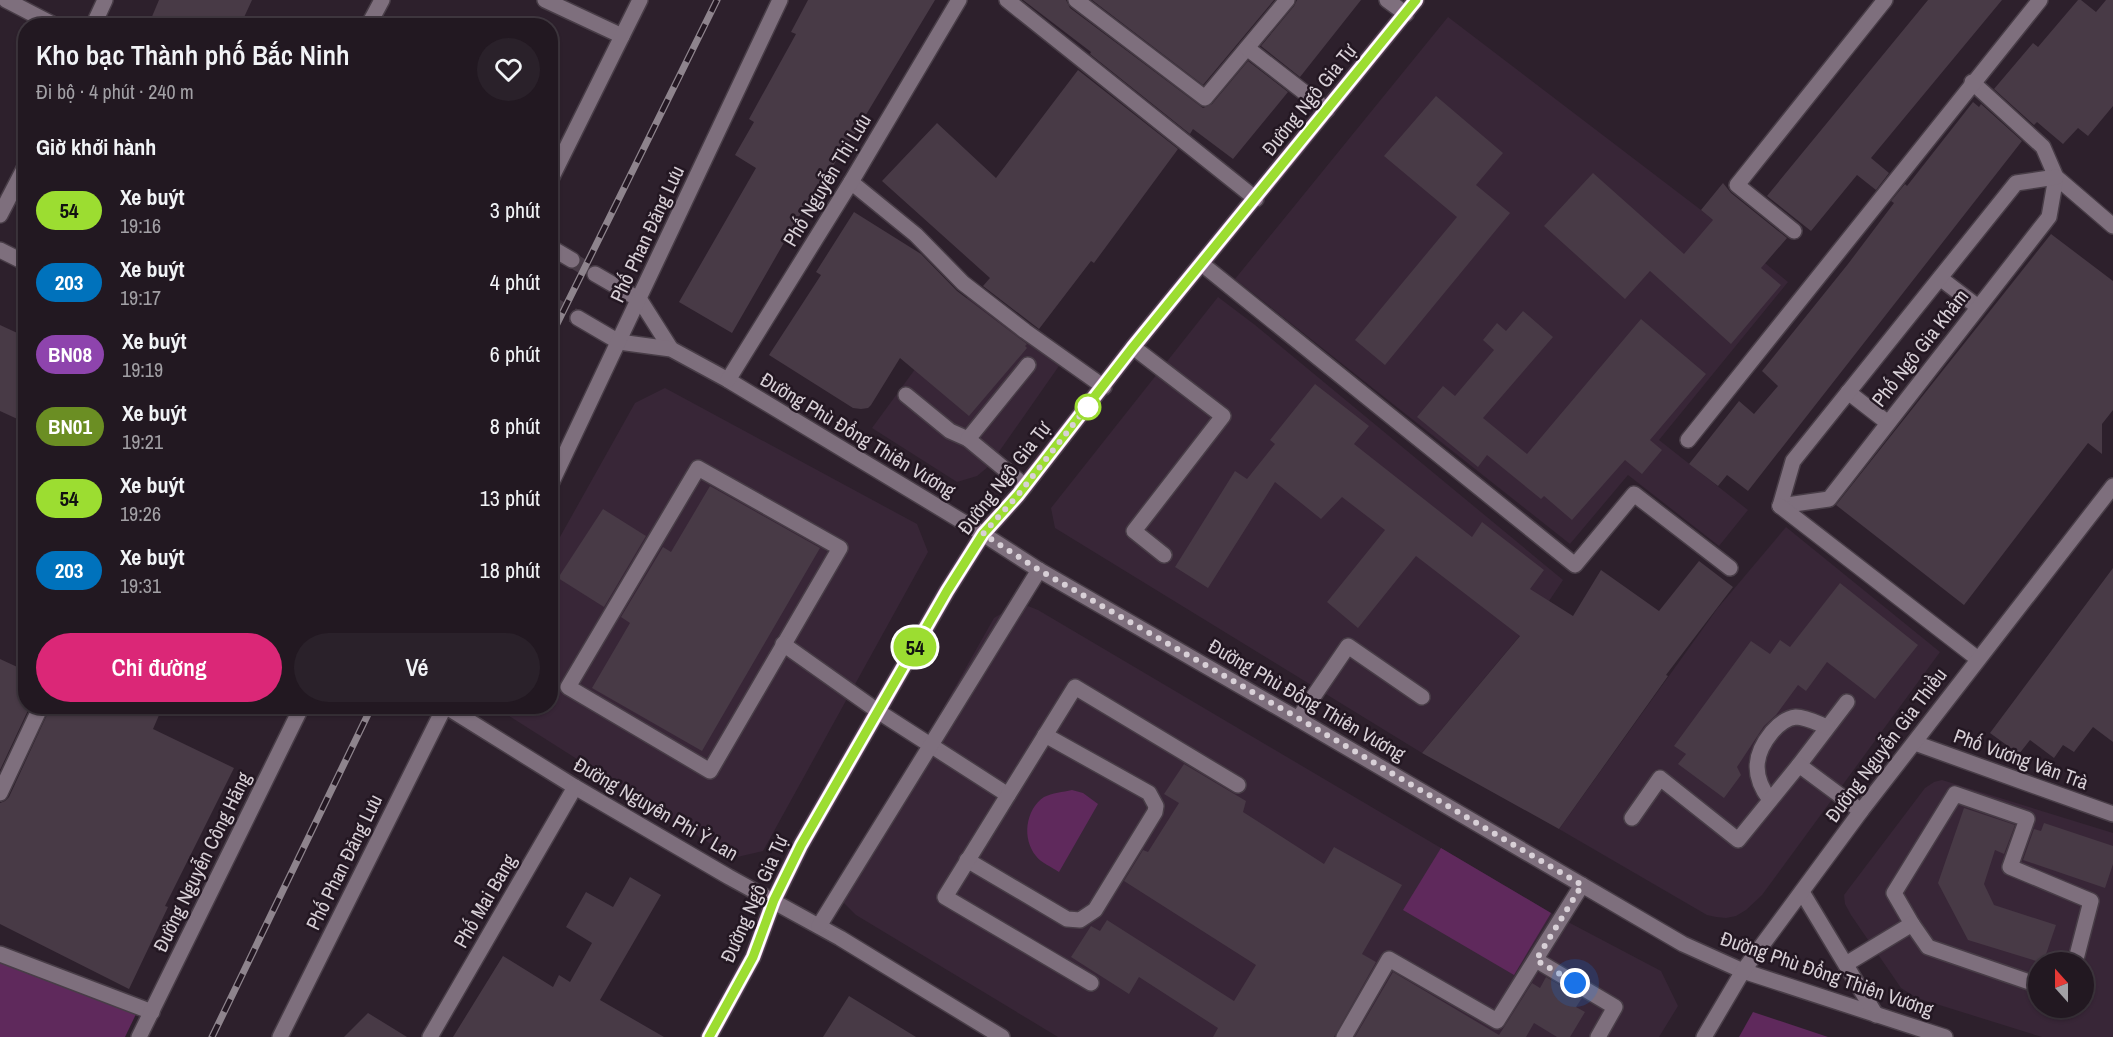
<!DOCTYPE html>
<html lang="vi">
<head>
<meta charset="utf-8">
<style>
	:root { --surface:#221821; --page:#2a212a; --text:#f1f3f6; --muted:#a2a0a5; --line:#3f373f; --accent:#db2777 }
	body { margin:0; font-family:"Archivo Narrow",sans-serif; background:var(--page); color:var(--text); height:100vh; display:flex; flex-direction:column; font-size:22px; white-space:nowrap }
	* { box-sizing:border-box; margin:0 }
	p { font-size:20px; color:var(--muted) }
	.icon { flex:none; width:33px; height:33px; fill:none; stroke:currentColor; stroke-width:2; stroke-linecap:round; stroke-linejoin:round }
	.map { position:relative; flex:1; overflow:hidden }
	.details { position:absolute; left:18px; top:18px; width:540px; height:696px; display:flex; flex-direction:column; background:var(--surface); border-radius:24px; box-shadow:0 2px 4px #0004,0 0 0 2px var(--line) }
	.details>* { flex:none }
	.badge { padding:0 12px; border-radius:20px; font-size:21px; line-height:39px }
	.needle { width:39px; rotate:339deg }
	.controls { position:absolute; left:2028px; top:952px; display:grid; gap:12px }
	.controls a { display:grid; place-items:center; width:66px; height:66px; border-radius:50%; background:var(--surface); box-shadow:0 2px 4px #0004,0 0 0 2px var(--line); font-size:30px }
	.you { position:absolute; width:30px; height:30px; margin:-15px; border:4px solid #fff; border-radius:50%; background:#1a73e8; box-shadow:0 0 0 9px #1a73e833 }
	.map>.badge { position:absolute; translate:-50% -50%; box-shadow:0 0 0 3px #fff }
	h2 { padding:0 18px; font-size:22px; line-height:54px }
	.round { display:grid; place-items:center; flex:none; width:63px; height:63px; border-radius:32px; background:var(--page) }
	.summary { display:flex; align-items:center; justify-content:space-between; height:102px; padding:0 18px }
	h1 { font-size:28px; font-weight:600; line-height:45px }
	.primary-button { display:flex; gap:12px; margin-top:auto; padding:12px 18px }
	.primary-button a { flex:1; height:69px; border-radius:36px; background:var(--accent); color:#fff; font-size:24px; font-weight:600; line-height:69px; text-align:center }
	.primary-button a+a { background:var(--page); color:var(--text) }
	ul { padding:0; list-style:none }
	li { display:flex; align-items:center; gap:18px; height:72px; padding:0 18px }
	li div { flex:1 }
	li b { display:block; font-size:22px }
	li em { font-style:normal }
	li .badge { min-width:66px; font-weight:700; text-align:center }
	.map>svg:first-child { display:block }
	.built { fill:#382637; fill-rule:evenodd }
	.green { fill:#5f295c }
	.building { fill:#483a46 }
	.lines { fill:none; stroke-linecap:round; stroke-linejoin:round }
	.minor-tunnel { stroke:#473a46; stroke-width:15; stroke-dasharray:15 8; stroke-linecap:butt }
	.minor-casing { stroke:#483d47; stroke-width:18 }
	.major-casing { stroke:#483d47; stroke-width:18 }
	.minor { stroke:#7e6f7d; stroke-width:15 }
	.major { stroke:#c387bf; stroke-width:15 }
	.rail-casing { stroke:#8e848d; stroke-width:7 }
	.rail { stroke:#231722; stroke-width:4.5; stroke-dasharray:14; stroke-linecap:butt }
	.line-casing { stroke:#fff; stroke-width:14 }
	.line { stroke:#9cdd31; stroke-width:9 }
	.walk { stroke:#d8d0d7; stroke-width:6; stroke-dasharray:0 10.8 }
	.stop-dot { fill:#fff; stroke:#9cdd31; stroke-width:3 }
	.labels { text-anchor:middle; stroke-width:5; stroke-linejoin:round; paint-order:stroke }
	.street-label { font-size:20px; fill:#d8d0d7; stroke:#231722 }
</style>
</head>
<body>
<div class="map">
<svg width="2113" height="1037" viewBox="0 0 2113 1037">
	<rect width="100%" height="100%" fill="#2d202c"/>
	<g class="built">
		<path d="M1448,17L1701,210L1788,282L1659,440L1748,510L1719,546L1628,475L1570,544L1235,279Z"/>
		<path d="M970,294L1061,363L989,466L977,476L957,482L872,428Z"/>
		<path d="M1218,297L1255,325L1563,580L1549,601L1422,753L1055,528L1051,508Z"/>
		<path d="M665,388L917,524L928,552L763,851L733,858L495,707L550,706L551,553L635,403Z"/>
		<path d="M1786,527L1940,652L1762,895L1746,910L1736,916L1726,918L1716,917L1707,915L1559,829L1717,609Z"/>
		<path d="M1028,606L1038,610L1551,913L1661,971L1678,1006L1659,1037H1058L856,915L844,903L842,897L843,885L994,618L1009,609Z"/>
		<path d="M1942,780L2113,833V1037H2042L1917,998L1901,988L1851,915L1845,904L1844,895L1925,788L1934,782ZM2038,963H2084V1008H2038Z"/>
	</g>
	<g class="green">
		<path d="M1072,790L1083,793L1098,804L1059,872C1052,867 1041,863 1036,856C1022,839 1025,810 1044,797C1052,793 1063,792 1072,790Z"/>
		<path d="M1441,848L1551,913L1514,975L1403,910Z"/>
		<path d="M0,958L137,1012L125,1037H0Z"/>
		<path d="M1753,1012L1828,1037H1739Z"/>
	</g>
	<g class="building">
		<path d="M159,0H252L240,26H148Z"/>
		<path d="M808,0H935L846,148L844,147L816,196L812,194L732,333L679,302L756,168L735,155L754,122L749,119L796,34L791,32Z"/>
		<path d="M1023,0H1066L1070,8L1203,108L1212,104L1248,61L1288,92L1233,159L1193,129L1190,134L1090,54L1091,52Z"/>
		<path d="M1092,0H1274L1203,85Z"/>
		<path d="M1297,0H1361L1300,77L1261,46L1294,6Z"/>
		<path d="M1928,0H2002L1871,158L1889,173L1876,190L1857,175L1811,231L1767,196Z"/>
		<path d="M2078,0H2081L2096,12L2106,0H2113V106L2088,136L2078,128L2063,144L2037,122L2034,125L1994,89L2033,43L2038,47Z"/>
		<path d="M1078,70L1178,149L1094,263L1091,261L1039,329L983,286L990,278L882,181L937,123L996,178Z"/>
		<path d="M1436,96L1503,153L1476,185L1510,213L1385,365L1355,340L1457,217L1384,156Z"/>
		<path d="M1973,102L1979,107L1981,104L2022,141L1748,491L1727,475L1718,486L1689,464L1739,401L1754,414L1778,386L1762,371L1848,264L1894,203L1891,201L1905,184L1907,186Z"/>
		<path d="M1593,173L1684,254L1713,220L1701,210L1723,183L1731,193L1787,238L1761,268L1781,285L1731,344L1650,271L1625,299L1544,226Z"/>
		<path d="M854,212L921,254L957,291L1027,344L1025,346L1027,348L969,416L900,358L871,405L868,408L861,409L853,408L769,355L821,275L816,272Z"/>
		<path d="M2051,234L2113,281V410L2102,424V454L2088,443L1964,605L1836,505Z"/>
		<path d="M1523,311L1553,337L1483,418L1527,454L1641,319L1706,374L1650,440L1662,450L1642,474L1625,460L1572,520L1544,496L1541,499L1487,455L1478,467L1417,417L1443,386L1455,396L1494,350L1483,340L1497,323L1506,331Z"/>
		<path d="M0,325L26,337V423L0,411Z"/>
		<path d="M1315,384L1369,426L1354,444L1472,537L1482,522L1544,570L1530,589L1573,616L1601,570L1659,611L1699,561L1733,587L1666,675L1668,676L1559,829L1422,753L1520,636L1416,556L1358,628L1327,602L1385,530L1342,497L1321,519L1275,482L1208,588L1175,567L1235,471L1247,479L1275,444L1270,440Z"/>
		<path d="M710,486L820,548L702,751L592,688L630,623L621,617L663,547L671,552Z"/>
		<path d="M603,509L646,536L604,607L558,578Z"/>
		<path d="M2113,568V742L2093,727L2074,752L2063,745L2054,758L2030,740L2019,754L1990,733Z"/>
		<path d="M1840,583L1918,645L1875,699L1827,662L1806,691L1798,685L1776,715L1764,726L1737,767L1741,775L1724,798L1678,764L1686,754L1674,746L1751,641L1770,654L1780,640L1790,647Z"/>
		<path d="M0,659L26,671V706H30L0,770Z"/>
		<path d="M51,706H163L153,729L234,768L165,906L168,907L129,989L0,924V803L5,801L9,797Z"/>
		<path d="M1184,764L1246,801L1243,812L1324,864L1334,847L1402,885L1362,954L1376,962L1334,1037H1213L1218,1028L1139,977L1129,994L1071,957L1091,926L1100,931L1107,920L1234,1001L1256,965L1124,881L1143,850L1148,852L1179,803L1164,794Z"/>
		<path d="M1964,808L2015,825L2004,854L1995,850L1984,884L1994,905L2056,925L2043,963L1968,940L1938,883Z"/>
		<path d="M2044,823L2113,846V864L2105,888L2023,860L2034,829L2041,831Z"/>
		<path d="M630,877L661,895L600,1000L664,1037H453L503,956L553,987L559,975L570,982L592,943L566,927L586,892L613,907Z"/>
		<path d="M1393,972L1499,1035L1532,983L1540,988L1546,977L1582,998L1576,1007L1585,1012L1570,1037H1557L1534,1023L1526,1037H1355Z"/>
		<path d="M849,996L916,1037H823Z"/>
		<path d="M368,1013L407,1037H344Z"/>
	</g>
	<g class="lines">
		<g class="minor-tunnel">
			<path d="M572,260L595,274"/>
			<path d="M552,304L578,318"/>
		</g>
		<defs>
			<g id="minor">
				<path d="M6,0L56,26"/>
				<path d="M545,0L622,36"/>
				<path d="M1007,0L1256,199"/>
				<path d="M1076,0L1205,98L1287,0"/>
				<path d="M1387,0L1406,14"/>
				<path d="M93,26L105,0"/>
				<path d="M368,26L382,0"/>
				<path d="M1247,48L1327,110"/>
				<path d="M1972,82L2043,147L2056,177L2113,226"/>
				<path d="M550,181L640,0"/>
				<path d="M851,182L916,235L963,283L1025,331L1104,387"/>
				<path d="M0,215L26,165"/>
				<path d="M1794,231L1737,185L1885,0"/>
				<path d="M550,247L572,260"/>
				<path d="M0,250L26,263"/>
				<path d="M1202,264L1575,565L1634,494L1730,568"/>
				<path d="M595,274L640,300L671,349"/>
				<path d="M1940,278L1978,307"/>
				<path d="M550,303L552,304"/>
				<path d="M578,318L619,342L671,349L728,380L983,534L1039,570L1298,719L1683,944L1743,971L1945,1037"/>
				<path d="M1133,347L1223,416L1134,531L1164,555"/>
				<path d="M728,380L851,182L959,0"/>
				<path d="M1848,392L1888,423"/>
				<path d="M906,395L950,431L968,439"/>
				<path d="M1688,440L2040,0"/>
				<path d="M698,468L840,548L710,771L568,687Z"/>
				<path d="M550,486L780,0"/>
				<path d="M1025,486L968,439L1028,365"/>
				<path d="M1780,506L1829,499L2049,217L2056,177"/>
				<path d="M1780,506L1793,461L2016,183L2056,177"/>
				<path d="M1780,506L1978,659"/>
				<path d="M783,644L879,712L1008,795"/>
				<path d="M445,706L575,787L729,877L840,938L1002,1037"/>
				<path d="M1298,719L1348,646L1422,697"/>
				<path d="M1915,743L2113,814"/>
				<path d="M1799,765L1847,702"/>
				<path d="M0,793L41,706"/>
				<path d="M1770,800C1752,776 1753,755 1772,732C1778,725 1786,718 1796,717C1806,717 1817,723 1827,727"/>
				<path d="M1632,818L1660,778L1738,840L1799,765L1861,811"/>
				<path d="M967,860L1067,919L1080,920L1095,910L1155,812L1156,806L1149,793L1045,735"/>
				<path d="M1802,892L1876,1015"/>
				<path d="M1912,924L1894,893L1955,794L2027,819L2010,867L2091,901L2075,963"/>
				<path d="M819,926L1039,570"/>
				<path d="M0,954L152,1012"/>
				<path d="M1536,960L1615,1007L1598,1037"/>
				<path d="M1846,964L1912,924L1928,947L2038,985"/>
				<path d="M1091,983L945,897L1075,687L1238,785"/>
				<path d="M139,1037L302,706"/>
				<path d="M280,1037L445,706"/>
				<path d="M430,1037L575,787"/>
				<path d="M1344,1037L1389,959L1497,1021L1582,885"/>
				<path d="M1704,1037L1743,971L1861,811L2113,486"/>
			</g>
			<path id="major" d="M709,1037L753,957L774,900L801,845L947,591L983,534L1018,495L1133,347L1416,0"/>
		</defs>
		<use href="#minor" class="minor-casing"/>
		<use href="#major" class="major-casing"/>
		<use href="#minor" class="minor"/>
		<use href="#major" class="major"/>
		<defs>
			<g id="rail">
				<path d="M550,338L717,0"/>
				<path d="M212,1037L372,706"/>
			</g>
		</defs>
		<use href="#rail" class="rail-casing"/>
		<use href="#rail" class="rail"/>
	</g>
	<g class="lines">
		<defs>
			<path id="line" d="M709,1037L753,957L774,900L801,845L947,591L983,534L1018,495L1133,347L1416,0"/>
		</defs>
		<use href="#line" class="line-casing"/>
		<use href="#line" class="line"/>
		<path class="walk" d="M1088,407L1090,403L1018,495L983,534L1039,570L1298,718L1582,885L1536,960L1575,983"/>
	</g>
	<circle class="stop-dot" cx="1088" cy="407" r="12"/>
	<g class="labels">
		<g class="street-label">
			<text transform="translate(1309 100) rotate(-51)" y="7">Đường Ngô Gia Tự</text>
			<text transform="translate(827 180) rotate(-59)" y="7">Phố Nguyễn Thị Lưu</text>
			<text transform="translate(647 234) rotate(-65)" y="7">Phố Phan Đăng Lưu</text>
			<text transform="translate(1920 348) rotate(-52)" y="7">Phố Ngô Gia Khảm</text>
			<text transform="translate(858 435) rotate(31)" y="7">Đường Phù Đổng Thiên Vương</text>
			<text transform="translate(1004 478) rotate(-52)" y="7">Đường Ngô Gia Tự</text>
			<text transform="translate(1307 700) rotate(30)" y="7">Đường Phù Đổng Thiên Vương</text>
			<text transform="translate(1886 745) rotate(-53)" y="7">Đường Nguyễn Gia Thiều</text>
			<text transform="translate(2021 759) rotate(20)" y="7">Phố Vương Văn Trà</text>
			<text transform="translate(656 809) rotate(30)" y="7">Đường Nguyên Phi Ỷ Lan</text>
			<text transform="translate(202 862) rotate(-64)" y="7">Đường Nguyễn Công Hãng</text>
			<text transform="translate(344 862) rotate(-64)" y="7">Phố Phan Đăng Lưu</text>
			<text transform="translate(754 899) rotate(-66)" y="7">Đường Ngô Gia Tự</text>
			<text transform="translate(485 901) rotate(-60)" y="7">Phố Mai Bang</text>
			<text transform="translate(1827 974) rotate(19)" y="7">Đường Phù Đổng Thiên Vương</text>
		</g>
	</g>
</svg>
<div class="controls">
<a><svg class="needle" viewBox="-14 -14 28 28"><path d="M0-13l5 13h-10z" fill="#e53935"/><path d="M0 13l5-13h-10z" fill="#a2a0a5"/></svg></a>
</div>
<div class="you" style="left:1575px;top:983px"></div>
<b class="badge" style="left:915px;top:647px;background:#9cdd31;color:#111">54</b>
<section class="details">
<div class="summary"><div><h1>Kho bạc Thành phố Bắc Ninh</h1><p>Đi bộ · 4 phút · 240 m</p></div><a class="round"><svg class="icon" aria-label="heart" viewBox="0 0 24 24"><path d="M12 20l-8-8c-3-5 5-10 8-4 3-6 11-1 8 4z"/></svg></a></div>
<h2>Giờ khởi hành</h2>
<ul>
<li><span class="badge" style="background:#9cdd31;color:#111">54</span><div><b>Xe buýt</b><p>19:16</p></div><em>3 phút</em></li>
<li><span class="badge" style="background:#0072bc;color:#fff">203</span><div><b>Xe buýt</b><p>19:17</p></div><em>4 phút</em></li>
<li><span class="badge" style="background:#8e44ad;color:#fff">BN08</span><div><b>Xe buýt</b><p>19:19</p></div><em>6 phút</em></li>
<li><span class="badge" style="background:#6b8e23;color:#fff">BN01</span><div><b>Xe buýt</b><p>19:21</p></div><em>8 phút</em></li>
<li><span class="badge" style="background:#9cdd31;color:#111">54</span><div><b>Xe buýt</b><p>19:26</p></div><em>13 phút</em></li>
<li><span class="badge" style="background:#0072bc;color:#fff">203</span><div><b>Xe buýt</b><p>19:31</p></div><em>18 phút</em></li>
</ul>
<div class="primary-button"><a>Chỉ đường</a><a>Vé</a></div>
</section>
</div>
</body>
</html>
